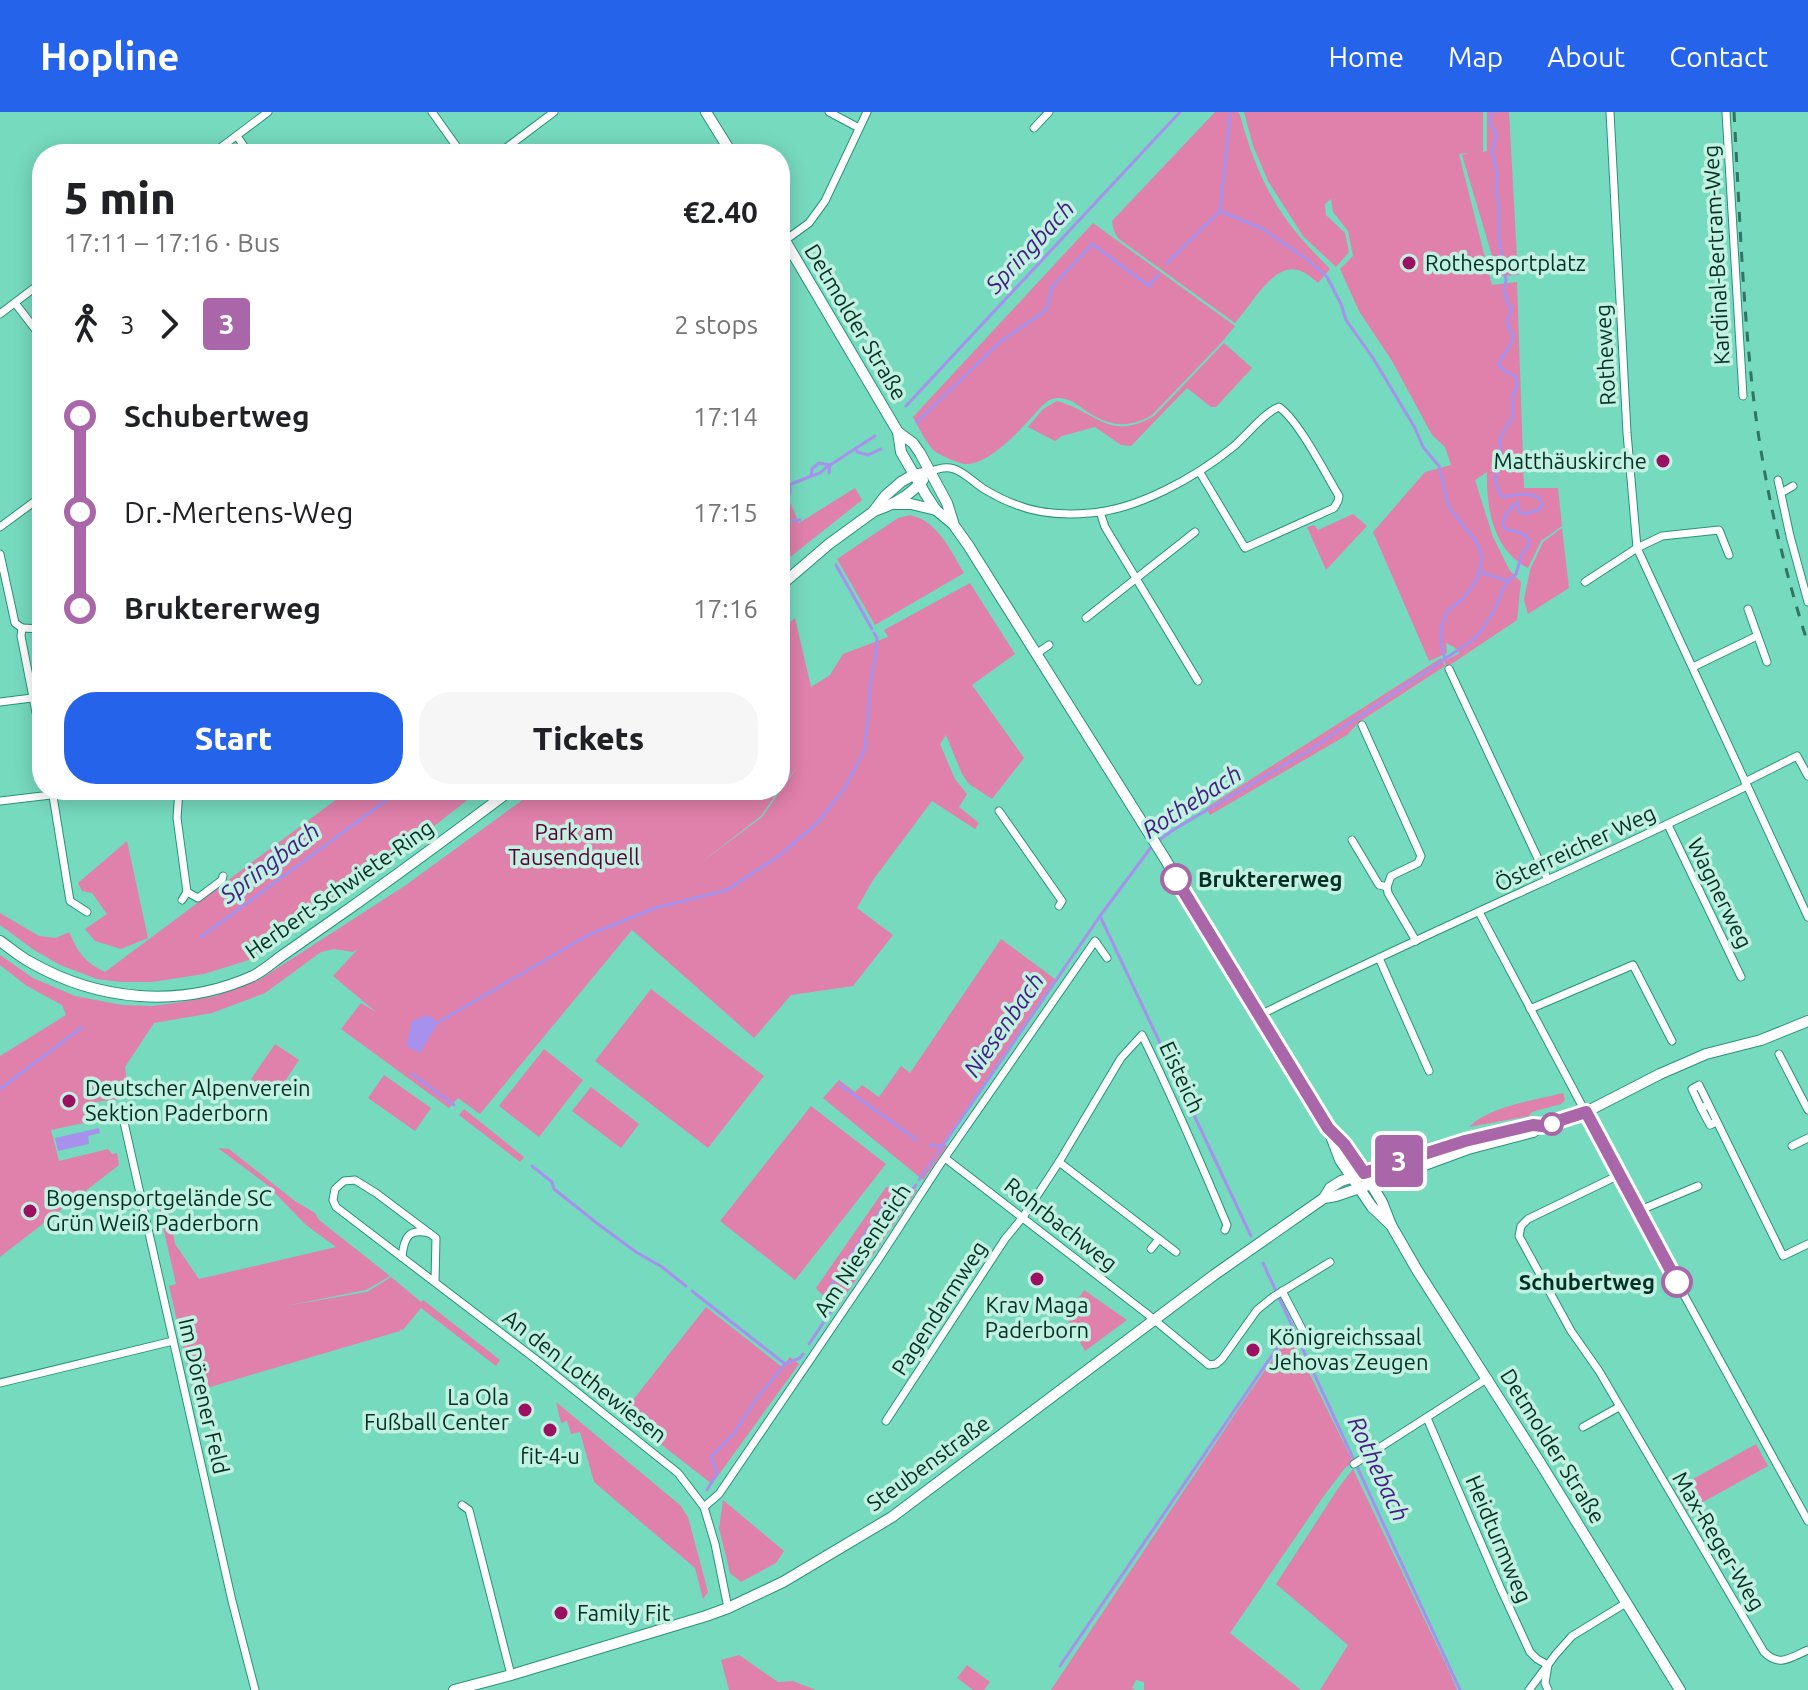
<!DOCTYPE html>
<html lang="en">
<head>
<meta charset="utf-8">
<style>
	:root { --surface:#fff; --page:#f6f6f6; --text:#202124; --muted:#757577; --accent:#2563eb }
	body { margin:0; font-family:Ubuntu,sans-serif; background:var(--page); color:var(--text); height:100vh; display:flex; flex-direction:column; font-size:30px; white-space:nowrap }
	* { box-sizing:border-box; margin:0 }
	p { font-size:26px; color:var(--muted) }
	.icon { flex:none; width:44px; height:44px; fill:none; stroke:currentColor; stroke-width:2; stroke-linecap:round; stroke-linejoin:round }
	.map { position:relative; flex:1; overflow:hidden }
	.sheet { position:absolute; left:32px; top:32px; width:758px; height:656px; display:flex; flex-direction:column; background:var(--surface); border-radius:32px; box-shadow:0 4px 20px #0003 }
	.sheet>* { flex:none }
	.badge { padding:0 16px; border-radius:6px; font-size:28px; line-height:52px }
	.map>.badge { position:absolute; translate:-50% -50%; box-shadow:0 0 0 4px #fff }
	.legs { display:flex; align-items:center; gap:12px; height:88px; padding:0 32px; font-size:26px }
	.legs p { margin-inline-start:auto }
	.summary { display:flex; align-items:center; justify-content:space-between; height:136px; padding:0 32px }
	h1 { font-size:44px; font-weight:800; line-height:60px }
	.cta { display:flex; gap:16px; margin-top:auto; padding:16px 32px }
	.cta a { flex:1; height:92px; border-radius:32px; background:var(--accent); color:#fff; font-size:32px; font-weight:800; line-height:92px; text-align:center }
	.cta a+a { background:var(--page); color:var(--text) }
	ul { padding:0 32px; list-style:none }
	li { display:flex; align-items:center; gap:28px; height:96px; font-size:30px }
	li i { display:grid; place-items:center; width:12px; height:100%; margin:0 10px; background:currentColor }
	li i::after { content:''; width:20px; height:20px; margin:-10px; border:6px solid; border-radius:50%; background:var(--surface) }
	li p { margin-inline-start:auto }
	li:first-child i { background:linear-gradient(#0000 50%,currentColor 0) }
	li:last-child i { background:linear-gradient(currentColor 50%,#0000 0) }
	header { display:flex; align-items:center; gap:48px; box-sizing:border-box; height:112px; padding:0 40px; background:var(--accent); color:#fff }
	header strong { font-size:38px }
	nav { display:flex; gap:44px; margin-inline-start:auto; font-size:28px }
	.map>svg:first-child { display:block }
	.green { fill:#e081ab }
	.water { fill:#a692ed }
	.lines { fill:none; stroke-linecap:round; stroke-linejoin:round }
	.stream { stroke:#a692ed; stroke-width:3 }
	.street-casing { stroke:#269379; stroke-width:9 }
	.secondary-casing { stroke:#269379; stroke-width:12 }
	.street { stroke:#fff; stroke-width:7 }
	.secondary { stroke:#fff; stroke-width:10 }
	.rail { stroke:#307462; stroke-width:3; stroke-dasharray:10 10; stroke-linecap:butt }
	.line-1-casing { stroke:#fff; stroke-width:18 }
	.line-1 { stroke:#a967aa; stroke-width:12 }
	.poi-dot { fill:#9b1061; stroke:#c2f1e1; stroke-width:3 }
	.stop-1-dot { fill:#fff; stroke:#a967aa; stroke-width:4 }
	.labels { text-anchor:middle; stroke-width:7; stroke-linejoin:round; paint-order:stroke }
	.street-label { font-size:22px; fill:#002f24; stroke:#c2f1e1 }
	.poi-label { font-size:22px; fill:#002f24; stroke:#c2f1e1; text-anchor:start }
	.park-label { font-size:22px; fill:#5b0036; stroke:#c2f1e1 }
	.stop-label { font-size:22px; font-weight:bold; fill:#002f24; stroke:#c2f1e1; text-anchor:start }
	.water-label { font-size:24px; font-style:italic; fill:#431d86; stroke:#c2f1e1 }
</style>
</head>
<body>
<header>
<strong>Hopline</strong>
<nav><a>Home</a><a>Map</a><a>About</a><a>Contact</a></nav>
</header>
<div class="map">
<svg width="1808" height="1578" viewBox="0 0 1808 1578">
	<rect width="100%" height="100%" fill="#76dabe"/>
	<g class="green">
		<path d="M1215,0H1238L1240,3C1252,48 1269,89 1300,125C1309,136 1320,146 1330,157L1318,171C1293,147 1279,157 1259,180C1251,191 1243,201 1235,211L1119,127C1114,121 1113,117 1112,109Z"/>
		<path d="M1244,0H1483V40L1487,39V0H1509L1518,163L1498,164L1462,43L1469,41L1459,42L1492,173L1517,170L1524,376H1558L1562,414L1541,429L1528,456C1493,438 1486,396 1487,360L1475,368L1493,425L1510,459L1521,470L1517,508L1447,555L1444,549L1460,541L1454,535L1446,531L1447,541L1429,549L1373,420L1425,360L1451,353L1445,335L1432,323L1392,249L1359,199L1340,157L1353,144L1348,119L1333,100L1331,87L1325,92L1326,103L1345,121L1349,140L1336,155L1303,124L1268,69L1253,34Z"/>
		<path d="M1093,111L1235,214L1222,230L1152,303C1129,316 1112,315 1089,301C1079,294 1070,285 1057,286C1046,287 1040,296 1033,304C1018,320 988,353 965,352C960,352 940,343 936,340C928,335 918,314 913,305Z"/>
		<path d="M1224,231L1252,256L1216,295H1211L1187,276L1131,334L1121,333L1095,315L1062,324L1055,329L1028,315L1043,297L1057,289C1097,300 1109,330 1154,304Z"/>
		<path d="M780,367L799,411L855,376L862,388L780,453Z"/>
		<path d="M1353,402L1367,414L1326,458L1307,415L1314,413L1318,418Z"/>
		<path d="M910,403C938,409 950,438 964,461L875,513L837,447L898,406Z"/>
		<path d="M1562,416L1569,476L1528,502L1524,488L1530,458L1543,430Z"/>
		<path d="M970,471L1015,542L972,573L1024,646L992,687L969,672L962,662L946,623L940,632L955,667L967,682L959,695L979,711L975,717L932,689L873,768L857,796L893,823L853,874L791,883L754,926L632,818L480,1002L458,986L449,996L341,917L361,891L376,900L333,864L358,837L353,840L334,837L321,840L265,881L212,901L154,911L125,955L129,986L96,990L98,1008L51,1018L59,1049L108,1037L112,1042L117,1041L119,1053L0,1145V944L66,903L62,893L27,874L0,853V843L33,866L75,884L122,893L152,894L182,890L216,884L259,868L406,773L536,678H779L761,704L698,753L762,705L798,654L780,677V518L795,506L811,575L830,563L843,542L888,525L884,518Z"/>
		<path d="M1441,546L1445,554L1359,610L1347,623L1210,703L1206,696Z"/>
		<path d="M349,678H480L391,748L249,848L204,862L152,870H121L97,867L60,853L34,838L0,813V801L39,824L56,826L69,820C78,840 84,850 105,860Z"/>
		<path d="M127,729L148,826L121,837L95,829L85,817L107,802L92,781L82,779L78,771Z"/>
		<path d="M1001,827L1055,867L943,1031L947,1034L923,1068L823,986L839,968L855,980L862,973L879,985L901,954L910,961Z"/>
		<path d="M651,877L764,964L708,1036L595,949Z"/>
		<path d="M275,932L299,948L276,983L251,967Z"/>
		<path d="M544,937L583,968L539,1025L499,994Z"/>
		<path d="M384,963L431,996L415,1019L368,986Z"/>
		<path d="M591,975L639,1012L621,1036L572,999Z"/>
		<path d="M1563,981L1565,988L1561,992L1532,1000L1529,1004L1469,1015C1489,994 1536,988 1563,981Z"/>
		<path d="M811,994L886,1052L795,1168L720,1109Z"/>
		<path d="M464,997L524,1045L520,1050L459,1003Z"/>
		<path d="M218,1036L229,1037L295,1089L315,1101L319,1108L390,1164L366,1178L285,1194L367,1180L391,1165L421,1190L423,1188L500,1248L496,1254L421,1196L403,1218L401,1217L400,1219L193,1280L169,1174L176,1172L158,1093L168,1094L175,1132L199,1167L336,1135L306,1113L266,1072Z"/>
		<path d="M886,1075L917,1078L836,1197L816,1176Z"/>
		<path d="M1084,1178L1127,1208L1085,1239L1066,1205Z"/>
		<path d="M706,1195L782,1255L790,1245L799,1252L712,1372L622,1302Z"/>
		<path d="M1290,1222L1353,1350L1345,1356L1323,1385L1230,1521L1301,1578H1144V1570L1136,1568L1132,1576L1135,1578H1051L1239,1296Z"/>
		<path d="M556,1290L680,1393L688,1405L708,1480L703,1487L695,1456L594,1370L580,1320L571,1322L567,1309L561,1311Z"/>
		<path d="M1756,1332L1768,1354L1687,1399L1675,1377Z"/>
		<path d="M1353,1357L1450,1561L1457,1578H1320L1348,1533L1276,1472L1339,1375Z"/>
		<path d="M723,1388L784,1439L776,1451L741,1470L730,1461L719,1416Z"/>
		<path d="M739,1543L778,1570L793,1569L816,1578H729L721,1548Z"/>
		<path d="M967,1553L990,1570L984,1578H973L957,1566Z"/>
	</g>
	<g class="water">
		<path d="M428,903L438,911L420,941L406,934L412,909Z"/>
		<path d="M99,1016L100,1021L88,1024L89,1032L58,1039L55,1026Z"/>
	</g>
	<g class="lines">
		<g class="stream">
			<path d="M1220,99L1263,117L1308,148L1327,165L1341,192L1346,208L1373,246L1415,316L1423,335L1439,354L1448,394L1475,428L1482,443L1479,460L1475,471L1463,486L1449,498L1445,504L1441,519V531L1445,547"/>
			<path d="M1167,151L1220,99L1230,2"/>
			<path d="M906,294L1180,0"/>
			<path d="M917,310L1000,230L1046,198L1052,175L1092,132L1149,174L1158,163"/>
			<path d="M856,336L857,340L868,343L881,337"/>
			<path d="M829,361L830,353"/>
			<path d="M811,364L820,361L828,354"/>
			<path d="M780,374L789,373L811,364L812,357L819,351L830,353L875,324"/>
			<path d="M780,391C787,385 793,382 789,373"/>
			<path d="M780,417L790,409L800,408"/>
			<path d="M836,453L872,517"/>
			<path d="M1479,460L1508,469"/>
			<path d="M1158,729L1173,718L1308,639L1470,530L1478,523L1494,499L1502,479L1508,469L1516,462L1522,441L1529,433L1528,425C1524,423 1520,421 1515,419C1513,418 1510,419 1508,418C1495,412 1510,396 1517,390L1518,399L1523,402L1538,398L1542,394L1540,386C1530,381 1514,382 1503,385L1499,381L1495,367L1501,350L1500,326L1512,306L1513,282L1517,275L1516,265L1503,258L1499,253C1502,238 1513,240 1512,221C1503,212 1511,205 1511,195L1508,192L1504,179L1506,168L1499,129V95L1496,79L1497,61L1492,39L1497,23L1489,9L1493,0"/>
			<path d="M1101,806L1251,1124"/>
			<path d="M201,825L400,678"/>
			<path d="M437,911L588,823L655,796L727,778L780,743L818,710L844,677L865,637L871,567L875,547L877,526L874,521"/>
			<path d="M412,962L454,993"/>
			<path d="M840,973L917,1028"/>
			<path d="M0,977L82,915"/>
			<path d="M929,1033L941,1034"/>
			<path d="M937,1042L1100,804L1152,734"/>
			<path d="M532,1054L552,1070L554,1077L598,1112L636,1140L662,1155L686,1174"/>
			<path d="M919,1068L934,1047"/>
			<path d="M1263,1151L1460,1578"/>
			<path d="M692,1179L785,1252"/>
			<path d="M809,1232L833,1196L830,1175L886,1090L912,1078L916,1073"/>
			<path d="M707,1378L717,1361L711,1345L735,1320L756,1287L785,1252L800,1246L803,1242"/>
			<path d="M1060,1554L1292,1214"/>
		</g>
		<defs>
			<g id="street">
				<path d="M432,0L462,42"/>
				<path d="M829,0L859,16"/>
				<path d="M1610,0L1627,321L1637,436L1808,805"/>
				<path d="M1726,0L1743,284"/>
				<path d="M1034,16L1049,0"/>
				<path d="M237,24L249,42"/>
				<path d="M212,42L268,0"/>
				<path d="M498,42L554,0"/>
				<path d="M780,132L809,111L825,89L867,0"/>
				<path d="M15,191L42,226"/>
				<path d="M0,202L42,170"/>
				<path d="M930,360C956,348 964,364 984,377C994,383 1005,389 1017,393C1039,402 1066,403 1090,401C1137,398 1196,365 1233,335C1245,325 1266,299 1279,295C1299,309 1325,361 1339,384L1338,389L1334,396L1245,436L1199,359"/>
				<path d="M1778,368L1790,424L1808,490"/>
				<path d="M1781,381L1793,374"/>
				<path d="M1100,400L1105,415L1198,569"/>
				<path d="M0,415L42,384"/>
				<path d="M0,442L15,511L22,516"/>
				<path d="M1585,470L1637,436L1662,424L1719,418L1729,443"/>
				<path d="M1748,497L1767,550"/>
				<path d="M1086,506L1195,420"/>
				<path d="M22,516L21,524L42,631"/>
				<path d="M22,516L42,517"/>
				<path d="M1036,542L1049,533"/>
				<path d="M1693,555L1757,524"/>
				<path d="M1449,557L1548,768"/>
				<path d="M0,590L32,586"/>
				<path d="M1362,613L1421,744L1418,751L1391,764L1387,775L1388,781L1416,829"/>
				<path d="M1745,670L1797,644L1808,664"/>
				<path d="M52,678L70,789L87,800"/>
				<path d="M179,678L177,706L187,780L182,788"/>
				<path d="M256,678L260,683"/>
				<path d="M0,689L51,683"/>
				<path d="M999,699L1062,789L1059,794"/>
				<path d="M1668,713L1741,865"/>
				<path d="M1352,728L1379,773L1387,775"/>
				<path d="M187,780L198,786L222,768L223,764"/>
				<path d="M1479,800L1638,1099L1808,1409"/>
				<path d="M1379,846L1429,959"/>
				<path d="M1530,897L1633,853L1672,929"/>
				<path d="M1260,903C1421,823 1586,753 1747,674"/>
				<path d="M1779,942L1808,998"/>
				<path d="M1708,993L1701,996L1692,977L1699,973L1783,1144L1808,1132"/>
				<path d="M1701,996L1710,1013L1716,1010"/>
				<path d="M116,1000L123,1006L232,1489L255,1578"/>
				<path d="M1792,1034L1808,1026"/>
				<path d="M945,1046L1146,1201L1209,1253L1216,1252L1222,1247L1257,1198L1273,1185L1330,1150"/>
				<path d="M1059,1050L1176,1140"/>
				<path d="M1619,1063L1528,1107L1521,1114L1519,1124L1571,1219L1599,1259L1764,1540C1780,1556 1791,1545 1808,1538"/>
				<path d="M1638,1099L1698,1074"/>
				<path d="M1151,1137L1159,1127"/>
				<path d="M402,1145C404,1126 408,1116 429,1121"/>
				<path d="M435,1169L436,1126L376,1081L355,1068L344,1069L335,1077L333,1088L336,1095L538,1249L678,1361L704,1395L715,1432L728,1496"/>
				<path d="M1282,1179L1303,1219"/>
				<path d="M0,1271L173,1229"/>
				<path d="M1427,1306L1500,1475L1530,1540L1537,1547L1548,1553L1545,1571L1548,1578"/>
				<path d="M886,1309L1005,1127L1023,1105L1059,1050L1121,946L1142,923C1173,986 1200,1049 1227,1113L1225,1118"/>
				<path d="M1583,1315L1619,1295"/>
				<path d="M1354,1352L1488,1266"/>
				<path d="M462,1393L469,1398L511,1563"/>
				<path d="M704,1395L719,1382L880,1145L939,1054L1095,829L1107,846"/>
				<path d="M1529,1578L1556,1542L1572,1524L1626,1491"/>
			</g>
			<g id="secondary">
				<path d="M706,0L732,42"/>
				<path d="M780,120L898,320L913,331L920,341L947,391L953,410"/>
				<path d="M898,320L901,340L926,383L936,398L953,412L968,433L1162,742L1308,982L1328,1016L1340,1048L1372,1095L1391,1113"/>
				<path d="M895,392H911L936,398"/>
				<path d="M874,399C895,392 909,384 923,368"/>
				<path d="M780,474L829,432L873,400L885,384L901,370L913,363L930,360"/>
				<path d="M0,829C10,836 19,844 30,850C98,889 180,897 253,864C263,859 273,850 283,843C303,829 323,815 343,801C400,761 455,720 511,678"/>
				<path d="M1330,1018L1344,1032L1371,1072L1382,1090L1391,1113L1417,1158L1539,1349L1680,1578"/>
				<path d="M1324,1086L1336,1084L1389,1066L1468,1037L1533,1020L1542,1014L1586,1000L1660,962L1706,942L1761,928L1808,909"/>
				<path d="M454,1578L511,1563L706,1504L728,1496L783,1470L892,1405L1214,1163L1324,1086L1330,1076L1341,1069L1465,1029L1533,1013L1542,1014"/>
			</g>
		</defs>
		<use href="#street" class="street-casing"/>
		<use href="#secondary" class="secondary-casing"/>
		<use href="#street" class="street"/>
		<use href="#secondary" class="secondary"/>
		<path class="rail" d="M1734,0C1739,88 1742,176 1751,263C1760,354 1780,445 1808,532"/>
	</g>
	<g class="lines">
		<defs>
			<path id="line-1" d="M1176,767L1328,1016L1344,1032L1364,1061L1465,1029L1533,1013L1542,1014L1586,1000L1677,1170"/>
		</defs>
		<use href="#line-1" class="line-1-casing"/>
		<use href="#line-1" class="line-1"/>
	</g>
	<g class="poi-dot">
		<circle cx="1409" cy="151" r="8"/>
		<circle cx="1663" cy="349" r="8"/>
		<circle cx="69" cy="989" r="8"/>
		<circle cx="30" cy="1099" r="8"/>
		<circle cx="1037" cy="1167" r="8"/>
		<circle cx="1253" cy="1238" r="8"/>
		<circle cx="525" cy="1298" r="8"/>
		<circle cx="550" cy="1318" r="8"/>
		<circle cx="561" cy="1501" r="8"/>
	</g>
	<g class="stop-1-dot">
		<circle cx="1176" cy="767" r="14"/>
		<circle cx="1552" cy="1012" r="10"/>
		<circle cx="1677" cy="1170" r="14"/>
	</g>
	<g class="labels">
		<g class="street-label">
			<text transform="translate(1716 143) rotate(-93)" y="8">Kardinal-Bertram-Weg</text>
			<text transform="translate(856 210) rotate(59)" y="8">Detmolder Straße</text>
			<text transform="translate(1605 243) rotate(-93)" y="8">Rotheweg</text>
			<text transform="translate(1575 736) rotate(-25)" y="8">Österreicher Weg</text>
			<text transform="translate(339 777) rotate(-35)" y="8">Herbert-Schwiete-Ring</text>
			<text transform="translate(1720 781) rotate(64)" y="8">Wagnerweg</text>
			<text transform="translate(1182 965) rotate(65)" y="8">Eisteich</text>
			<text transform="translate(1061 1112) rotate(38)" y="8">Rohrbachweg</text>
			<text transform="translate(862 1138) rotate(-56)" y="8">Am Niesenteich</text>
			<text transform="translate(939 1196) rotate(-57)" y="8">Pagendarmweg</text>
			<text transform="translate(585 1264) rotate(38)" y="8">An den Lothewiesen</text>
			<text transform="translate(204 1284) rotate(77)" y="8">Im Dörener Feld</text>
			<text transform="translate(1553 1334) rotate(58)" y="8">Detmolder Straße</text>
			<text transform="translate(928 1351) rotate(-36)" y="8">Steubenstraße</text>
			<text transform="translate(1499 1427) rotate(67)" y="8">Heidturmweg</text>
			<text transform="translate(1719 1429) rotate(59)" y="8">Max-Reger-Weg</text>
		</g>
		<g class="poi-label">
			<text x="1425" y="159">Rothesportplatz</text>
			<text x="1647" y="357" text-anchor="end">Matthäuskirche</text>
			<text x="85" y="984">Deutscher Alpenverein<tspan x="85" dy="25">Sektion Paderborn</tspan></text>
			<text x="46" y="1094">Bogensportgelände SC<tspan x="46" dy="25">Grün Weiß Paderborn</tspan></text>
			<text x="1037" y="1201" text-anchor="middle">Krav Maga<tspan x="1037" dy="25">Paderborn</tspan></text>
			<text x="1269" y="1233">Königreichssaal<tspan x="1269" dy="25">Jehovas Zeugen</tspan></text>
			<text x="509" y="1293" text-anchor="end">La Ola<tspan x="509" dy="25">Fußball Center</tspan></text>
			<text x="550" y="1352" text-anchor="middle">fit-4-u</text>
			<text x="577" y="1509">Family Fit</text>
		</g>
		<g class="park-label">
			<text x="574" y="728">Park am<tspan x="574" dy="25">Tausendquell</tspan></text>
		</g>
		<g class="stop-label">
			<text x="1198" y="775">Bruktererweg</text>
			<text x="1655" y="1178" text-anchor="end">Schubertweg</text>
		</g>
		<g class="water-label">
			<text transform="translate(1030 135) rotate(-47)" y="8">Springbach</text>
			<text transform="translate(1192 690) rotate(-33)" y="8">Rothebach</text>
			<text transform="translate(270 751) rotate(-37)" y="8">Springbach</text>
			<text transform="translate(1004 913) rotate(-55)" y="8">Niesenbach</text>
			<text transform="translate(1378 1357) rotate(65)" y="8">Rothebach</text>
		</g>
	</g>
</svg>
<b class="badge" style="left:1399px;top:1049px;background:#a967aa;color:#fff">3</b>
<section class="sheet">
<div class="summary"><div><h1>5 min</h1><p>17:11 – 17:16 · Bus</p></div><b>€2.40</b></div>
<div class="legs"><svg class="icon" aria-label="walk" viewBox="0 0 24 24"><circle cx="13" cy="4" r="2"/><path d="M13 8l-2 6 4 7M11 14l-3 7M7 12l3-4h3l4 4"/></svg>3<svg class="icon" aria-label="forward" viewBox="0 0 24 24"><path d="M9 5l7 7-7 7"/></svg><b class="badge" style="background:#a967aa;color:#fff">3</b><p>2 stops</p></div>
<ul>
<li><i style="color:#a967aa"></i><b>Schubertweg</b><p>17:14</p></li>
<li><i style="color:#a967aa"></i><span>Dr.-Mertens-Weg</span><p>17:15</p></li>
<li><i style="color:#a967aa"></i><b>Bruktererweg</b><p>17:16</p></li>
</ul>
<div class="cta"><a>Start</a><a>Tickets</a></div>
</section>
</div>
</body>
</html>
